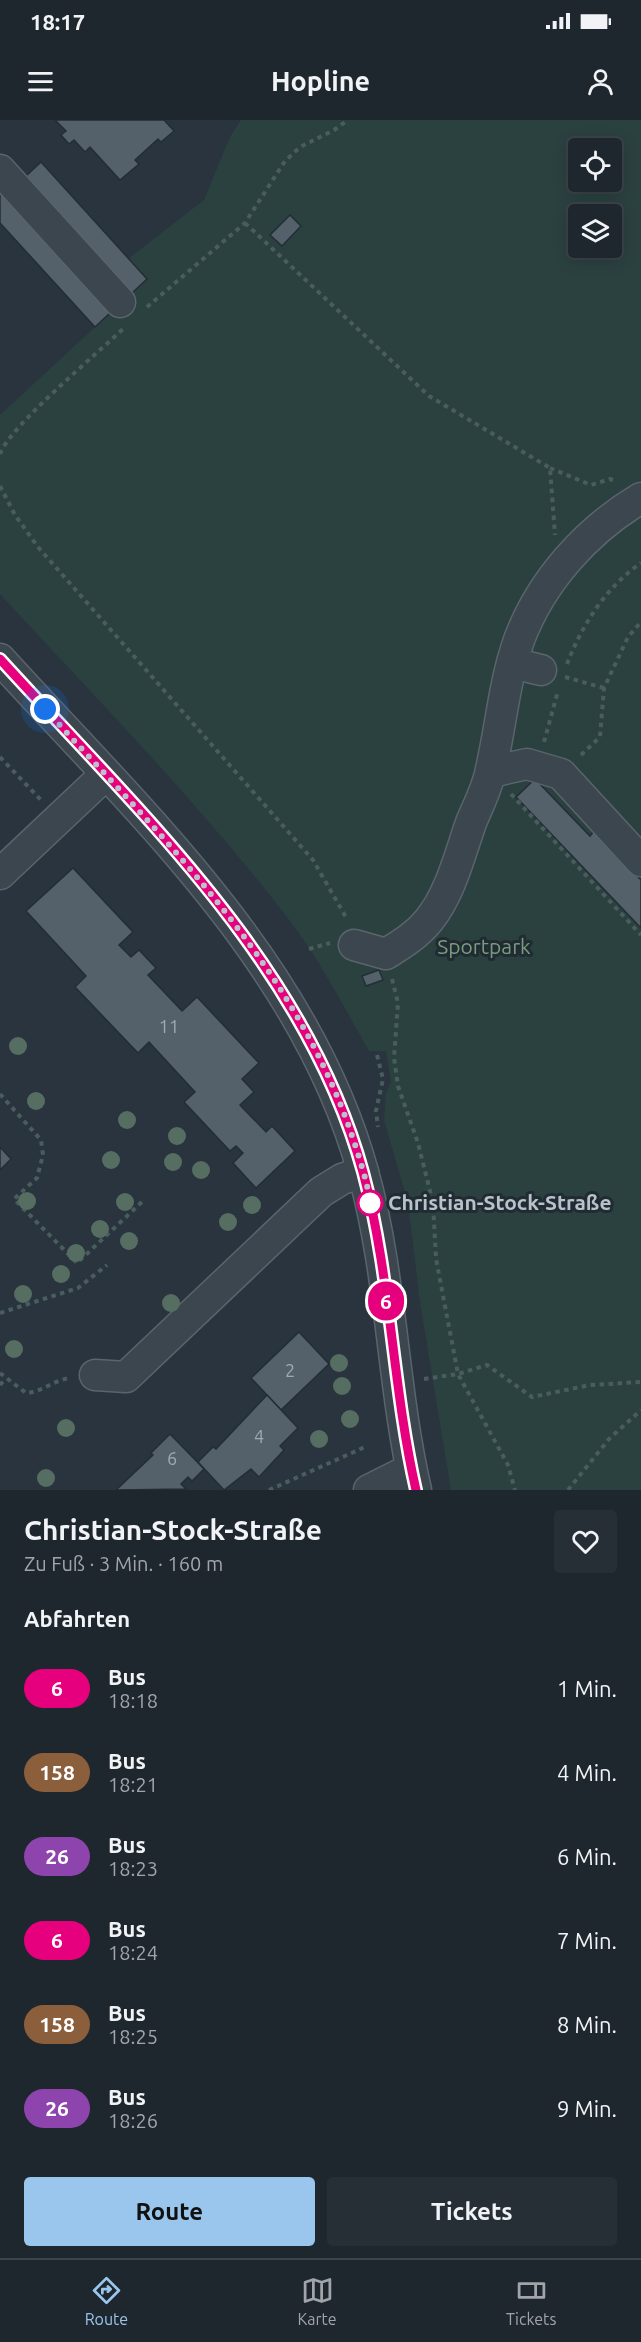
<!DOCTYPE html>
<html lang="de">
<head>
<meta charset="utf-8">
<style>
	:root { --surface:#1f272e; --page:#272f36; --text:#f1f3f6; --muted:#a1a5aa; --line:#3c444a; --accent:#9ac5ed }
	body { margin:0; font-family:Ubuntu,sans-serif; background:var(--page); color:var(--text); height:100vh; display:flex; flex-direction:column; font-size:22px; white-space:nowrap }
	* { box-sizing:border-box; margin:0 }
	p { font-size:20px; color:var(--muted) }
	.icon { flex:none; width:33px; height:33px; fill:none; stroke:currentColor; stroke-width:2; stroke-linecap:round; stroke-linejoin:round }
	.map { position:relative; height:1370px; overflow:hidden }
	.drawer { display:flex; flex-direction:column; background:var(--surface); flex:1 }
	.drawer>* { flex:none }
	.badge { padding:0 12px; border-radius:20px; font-size:21px; line-height:39px }
	.fabs { position:absolute; left:568px; top:18px; display:grid; gap:12px }
	.fabs a { display:grid; place-items:center; width:54px; height:54px; border-radius:6px; background:var(--surface); box-shadow:0 3px 15px #0003,0 0 0 2px var(--line); font-size:30px }
	.you { position:absolute; width:30px; height:30px; margin:-15px; border:4px solid #fff; border-radius:50%; background:#1a73e8; box-shadow:0 0 0 9px #1a73e833 }
	.map>.badge { position:absolute; translate:-50% -50%; box-shadow:0 0 0 3px #fff }
	h2 { padding:0 24px; font-size:22px; line-height:54px }
	.round { display:grid; place-items:center; flex:none; width:63px; height:63px; border-radius:6px; background:var(--page) }
	.head { display:flex; align-items:center; justify-content:space-between; height:102px; padding:0 24px }
	h1 { font-size:28px; font-weight:700; line-height:45px }
	.button { display:flex; gap:12px; margin-top:auto; padding:12px 24px }
	.button a { flex:1; height:69px; border-radius:6px; background:var(--accent); color:#111; font-size:24px; font-weight:700; line-height:69px; text-align:center }
	.button a+a { background:var(--page); color:var(--text) }
	ul { padding:0; list-style:none }
	li { display:flex; align-items:center; gap:18px; height:84px; padding:0 24px }
	li div { flex:1 }
	li b { display:block; font-size:22px }
	li em { font-style:normal }
	li .badge { min-width:66px; font-weight:700; text-align:center }
	.status { display:flex; justify-content:space-between; align-items:center; height:42px; padding:0 30px; background:var(--surface); direction:ltr }
	.status svg { height:16px; fill:currentColor }
	header { display:flex; justify-content:space-between; align-items:center; height:78px; padding:0 24px; background:var(--surface); font-size:27px; font-weight:700 }
	.dock { display:flex; justify-content:space-around; align-items:center; height:84px; border-top:2px solid var(--line); background:var(--surface); font-size:16px; color:var(--muted) }
	.dock a { display:grid; justify-items:center; gap:3px }
	.dock .active { color:var(--accent) }
	.map>svg:first-child { display:block }
	.green { fill:#2b4140; fill-rule:evenodd }
	.building { fill:#54616b; stroke:#232d35; stroke-width:1.5 }
	.lines { fill:none; stroke-linecap:round; stroke-linejoin:round }
	.minor-casing { stroke:#5a646c; stroke-width:33 }
	.path { stroke:#4a5d5d; stroke-width:4; stroke-dasharray:4.5 4.5; stroke-linecap:butt }
	.minor { stroke:#3c464e; stroke-width:30 }
	.tree { fill:#566d61 }
	.line-casing { stroke:#fff; stroke-width:14 }
	.line { stroke:#e6007e; stroke-width:9 }
	.walk { stroke:#b9c1c9; stroke-width:6; stroke-dasharray:0 10.8 }
	.stop-dot { fill:#fff; stroke:#e6007e; stroke-width:3 }
	.labels { text-anchor:middle; stroke-width:6; stroke-linejoin:round; paint-order:stroke }
	.number-label { font-size:18px; fill:#a0a9b2 }
	.park-label { font-size:21px; fill:#7a9c7d; stroke:#212b33 }
	.stop-label { font-size:21px; font-weight:bold; fill:#b9c1c9; stroke:#212b33; text-anchor:start }
</style>
</head>
<body>
<div class="status"><b>18:17</b><svg viewBox="0 0 49 12"><path d="M0 12V9h3v3zM5 12V6h3v6zM10 12V3h3v9zM15 12V0h3v12zM26 1h20v11H26zM47 4h2v5h-2z"/></svg></div>
<header><svg class="icon" aria-label="menu" viewBox="0 0 24 24"><path d="M4 6h16M4 12h16M4 18h16"/></svg>Hopline<svg class="icon" aria-label="person" viewBox="0 0 24 24"><circle cx="12" cy="8" r="4"/><path d="M4 21q1-7 8-7t8 7"/></svg></header>
<div class="map">
<svg width="641" height="1370" viewBox="0 0 641 1370">
	<rect width="100%" height="100%" fill="#29343e"/>
	<path class="green" d="M241,0H641V1370H451L420,1182L408,1083L384,1000L386,973L391,962L386,931H369C342,884 317,834 283,792C196,680 96,578 0,474V295L147,159L128,139L204,80L230,17ZM579,28H612V62H579ZM579,94H612V128H579Z"/>
	<g class="building">
		<path d="M55,0H164L174,11L161,22L158,19L135,40L139,44L120,60L90,27L85,32L74,20L69,24L61,15L66,11Z"/>
		<path d="M41,42L147,159L132,173L26,56Z"/>
		<path d="M0,73L110,193L95,207L0,103Z"/>
		<path d="M290,95L301,106L282,126L270,115Z"/>
		<path d="M535,659L590,716L594,711L641,760V808L516,677Z"/>
		<path d="M73,748L133,812L119,825L131,837L139,830L156,848L148,855L182,891L197,877L259,943L242,959L254,972L240,985L266,1012L272,1006L295,1031L256,1068L233,1043L243,1033L236,1026L230,1031L184,982L195,972L149,922L138,933L75,867L86,856L26,791Z"/>
		<path d="M379,850L383,860L366,866L362,856Z"/>
		<path d="M0,1027L11,1039L0,1050Z"/>
		<path d="M299,1212L329,1244L281,1290L251,1258Z"/>
		<path d="M267,1275L298,1308L280,1326L284,1330L259,1357L251,1349L224,1370L198,1342L213,1327L216,1329Z"/>
		<path d="M170,1314L204,1349L192,1361L188,1357L181,1364L186,1369L116,1370L153,1335L151,1333Z"/>
	</g>
	<g class="lines">
		<defs>
			<g id="minor">
				<path d="M0,50L120,182"/>
				<path d="M0,539C140,693 306,845 363,1052C392,1156 392,1266 416,1370"/>
				<path d="M512,543L541,550"/>
				<path d="M491,652L527,644L561,654L641,741"/>
				<path d="M0,754L105,655"/>
				<path d="M354,825L386,834C402,824 417,815 429,800C451,773 460,733 472,700C479,684 488,666 491,649C501,606 504,562 519,520C541,461 587,410 641,378"/>
				<path d="M95,1255L126,1257L321,1072L342,1059L363,1052"/>
				<path d="M369,1370L411,1349"/>
			</g>
		</defs>
		<use href="#minor" class="minor-casing"/>
		<g class="path">
			<path d="M245,103L429,276L550,348L555,415"/>
			<path d="M147,187L245,103L285,41L300,27L334,10L348,0"/>
			<path d="M0,334C9,307 99,232 124,208"/>
			<path d="M550,348L591,365L610,359L616,361"/>
			<path d="M0,366L15,395L38,427L313,740L347,799"/>
			<path d="M567,544C582,505 606,467 641,443"/>
			<path d="M565,557L604,568"/>
			<path d="M544,622L558,571"/>
			<path d="M581,635L600,617L604,568L628,517L641,502"/>
			<path d="M0,637L41,680"/>
			<path d="M511,674L641,815"/>
			<path d="M309,829L330,823"/>
			<path d="M392,859L398,883L394,938L398,966L418,1023L433,1083L436,1139L458,1254L487,1245L532,1277L590,1265L641,1262"/>
			<path d="M377,935L383,959L376,991L378,1007"/>
			<path d="M0,974L41,1020L43,1035L37,1058L14,1079L77,1143L144,1080"/>
			<path d="M0,1193L78,1168L107,1145"/>
			<path d="M0,1253L26,1273C42,1272 54,1260 70,1258"/>
			<path d="M424,1259L458,1254L508,1345L515,1370"/>
			<path d="M0,1265L6,1258"/>
			<path d="M269,1370L365,1327"/>
			<path d="M568,1370L609,1319L641,1290"/>
		</g>
		<use href="#minor" class="minor"/>
	</g>
	<g class="tree">
		<circle cx="18" cy="926" r="9"/>
		<circle cx="36" cy="981" r="9"/>
		<circle cx="127" cy="1000" r="9"/>
		<circle cx="177" cy="1016" r="9"/>
		<circle cx="111" cy="1040" r="9"/>
		<circle cx="173" cy="1042" r="9"/>
		<circle cx="201" cy="1050" r="9"/>
		<circle cx="27" cy="1081" r="9"/>
		<circle cx="125" cy="1082" r="9"/>
		<circle cx="252" cy="1085" r="9"/>
		<circle cx="228" cy="1102" r="9"/>
		<circle cx="100" cy="1109" r="9"/>
		<circle cx="129" cy="1121" r="9"/>
		<circle cx="76" cy="1133" r="9"/>
		<circle cx="61" cy="1154" r="9"/>
		<circle cx="23" cy="1174" r="9"/>
		<circle cx="171" cy="1183" r="9"/>
		<circle cx="14" cy="1229" r="9"/>
		<circle cx="339" cy="1243" r="9"/>
		<circle cx="342" cy="1266" r="9"/>
		<circle cx="350" cy="1299" r="9"/>
		<circle cx="66" cy="1308" r="9"/>
		<circle cx="319" cy="1319" r="9"/>
		<circle cx="46" cy="1358" r="9"/>
	</g>
	<g class="lines">
		<defs>
			<path id="line" d="M0,539C140,693 306,845 363,1052C391,1156 392,1265 416,1370"/>
		</defs>
		<use href="#line" class="line-casing"/>
		<use href="#line" class="line"/>
		<path class="walk" d="M45,589C161,716 290,841 349,1007C357,1030 368,1063 370,1083"/>
	</g>
	<circle class="stop-dot" cx="370" cy="1083" r="12"/>
	<g class="labels">
		<g class="number-label">
			<text x="169" y="913">11</text>
			<text x="290" y="1257">2</text>
			<text x="259" y="1323">4</text>
			<text x="172" y="1345">6</text>
		</g>
		<g class="park-label">
			<text x="484" y="834">Sportpark</text>
		</g>
		<g class="stop-label">
			<text x="388" y="1090">Christian-Stock-Straße</text>
		</g>
	</g>
</svg>
<div class="fabs">
<a><svg class="icon" aria-label="locate" viewBox="0 0 24 24"><circle cx="12" cy="12" r="6"/><path d="M12 2v4M12 18v4M2 12h4M18 12h4"/></svg></a>
<a><svg class="icon" aria-label="layers" viewBox="0 0 24 24"><path d="M12 4l9 5-9 5-9-5zM3 14l9 5 9-5"/></svg></a>
</div>
<div class="you" style="left:45px;top:589px"></div>
<b class="badge" style="left:386px;top:1181px;background:#e6007e;color:#fff">6</b>
</div>
<section class="drawer">
<div class="head"><div><h1>Christian-Stock-Straße</h1><p>Zu Fuß · 3 Min. · 160 m</p></div><a class="round"><svg class="icon" aria-label="heart" viewBox="0 0 24 24"><path d="M12 20l-8-8c-3-5 5-10 8-4 3-6 11-1 8 4z"/></svg></a></div>
<h2>Abfahrten</h2>
<ul>
<li><span class="badge" style="background:#e6007e;color:#fff">6</span><div><b>Bus</b><p>18:18</p></div><em>1 Min.</em></li>
<li><span class="badge" style="background:#8b5e3c;color:#fff">158</span><div><b>Bus</b><p>18:21</p></div><em>4 Min.</em></li>
<li><span class="badge" style="background:#8e44ad;color:#fff">26</span><div><b>Bus</b><p>18:23</p></div><em>6 Min.</em></li>
<li><span class="badge" style="background:#e6007e;color:#fff">6</span><div><b>Bus</b><p>18:24</p></div><em>7 Min.</em></li>
<li><span class="badge" style="background:#8b5e3c;color:#fff">158</span><div><b>Bus</b><p>18:25</p></div><em>8 Min.</em></li>
<li><span class="badge" style="background:#8e44ad;color:#fff">26</span><div><b>Bus</b><p>18:26</p></div><em>9 Min.</em></li>
</ul>
<div class="button"><a>Route</a><a>Tickets</a></div>
</section>
<nav class="dock">
<a class="active"><svg class="icon" aria-label="directions" viewBox="0 0 24 24"><path d="M12 3l9 9-9 9-9-9zM9 14v-3h6M13 9l2 2-2 2"/></svg>Route</a>
<a><svg class="icon" aria-label="map" viewBox="0 0 24 24"><path d="M3 6l6-2 6 2 6-2v14l-6 2-6-2-6 2zM9 4v14M15 6v14"/></svg>Karte</a>
<a><svg class="icon" aria-label="tickets" viewBox="0 0 24 24"><path d="M3 7h18v10H3zM15 7v10"/></svg>Tickets</a>
</nav>
</body>
</html>
